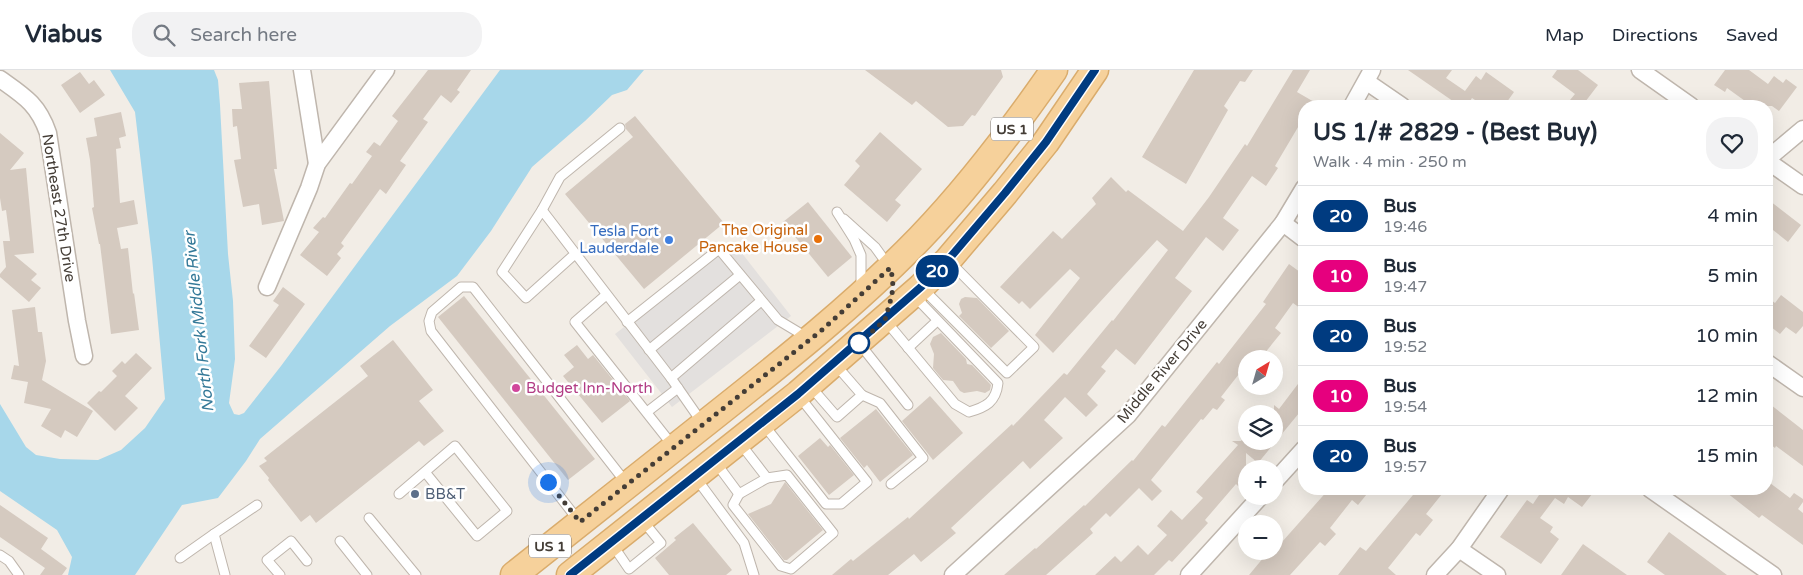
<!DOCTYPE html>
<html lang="en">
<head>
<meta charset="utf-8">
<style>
	:root { --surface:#fff; --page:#f2f2f3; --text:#1f2937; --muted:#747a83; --line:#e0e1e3 }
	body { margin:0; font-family:"Varela Round",sans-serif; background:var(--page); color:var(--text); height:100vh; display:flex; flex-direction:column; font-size:19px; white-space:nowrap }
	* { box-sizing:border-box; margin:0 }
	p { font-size:16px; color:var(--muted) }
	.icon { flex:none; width:28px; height:28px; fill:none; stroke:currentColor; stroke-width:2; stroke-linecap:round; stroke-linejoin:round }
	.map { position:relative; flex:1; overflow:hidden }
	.panel { position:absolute; left:1298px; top:30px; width:475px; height:395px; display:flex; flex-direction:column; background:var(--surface); border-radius:20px; box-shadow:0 5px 20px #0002 }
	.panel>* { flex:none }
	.badge { padding:0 10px; border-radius:16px; font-size:18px; line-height:32px }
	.needle { width:32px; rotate:37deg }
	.controls { position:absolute; left:1238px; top:280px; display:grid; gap:10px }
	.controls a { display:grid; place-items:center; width:45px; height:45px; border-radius:50%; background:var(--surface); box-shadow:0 5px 20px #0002; font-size:25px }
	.you { position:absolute; width:25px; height:25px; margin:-12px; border:4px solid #fff; border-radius:50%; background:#1a73e8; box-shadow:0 0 0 8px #1a73e833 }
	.map>.badge { position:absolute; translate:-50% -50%; box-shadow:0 0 0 2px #fff }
	.round { display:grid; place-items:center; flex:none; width:52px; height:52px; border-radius:20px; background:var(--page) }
	.summary { display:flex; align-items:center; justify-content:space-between; height:85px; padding:0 15px }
	h1 { font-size:24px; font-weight:700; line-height:38px }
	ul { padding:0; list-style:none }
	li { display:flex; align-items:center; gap:15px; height:60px; padding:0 15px; border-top:1px solid var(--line) }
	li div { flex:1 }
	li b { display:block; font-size:19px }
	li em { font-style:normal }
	li .badge { min-width:55px; font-weight:700; text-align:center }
	header { display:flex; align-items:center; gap:30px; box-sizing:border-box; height:70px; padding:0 25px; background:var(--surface); border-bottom:1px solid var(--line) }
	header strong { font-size:24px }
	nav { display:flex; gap:28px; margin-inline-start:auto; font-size:18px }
	.search { width:350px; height:45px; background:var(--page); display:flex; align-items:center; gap:12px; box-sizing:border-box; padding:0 18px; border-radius:20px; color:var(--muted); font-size:19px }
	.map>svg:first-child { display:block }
	.parking { fill:#e3e0de }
	.water { fill:#a7d7ea }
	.building { fill:#d5cac0 }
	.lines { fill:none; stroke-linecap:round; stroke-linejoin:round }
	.lane-casing { stroke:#bfb6ad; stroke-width:11 }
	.street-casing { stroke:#bfb6ad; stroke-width:19 }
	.primary-casing { stroke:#daac6c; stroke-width:29 }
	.lane { stroke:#fff; stroke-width:9 }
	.street { stroke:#fff; stroke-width:16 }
	.primary { stroke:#f6d19b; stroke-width:26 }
	.line-casing { stroke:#fff; stroke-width:11 }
	.line { stroke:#003b80; stroke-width:8 }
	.walk { stroke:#443d36; stroke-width:5; stroke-dasharray:0 9 }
	.food-dot { fill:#e8710a; stroke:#fff; stroke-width:2 }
	.shop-dot { fill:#3f7fe0; stroke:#fff; stroke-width:2 }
	.stop-dot { fill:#fff; stroke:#003b80; stroke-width:2.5 }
	.hotel-dot { fill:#d1479c; stroke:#fff; stroke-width:2 }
	.service-dot { fill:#5c6f8a; stroke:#fff; stroke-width:2 }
	.labels { text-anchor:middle; stroke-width:5; stroke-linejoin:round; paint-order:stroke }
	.shield { fill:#fff; stroke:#7c7772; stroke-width:1 }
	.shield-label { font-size:14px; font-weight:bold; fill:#443d36 }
	.street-label { font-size:15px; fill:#443d36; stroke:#fff }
	.food-label { font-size:15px; fill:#c56008; stroke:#fff; text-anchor:end }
	.shop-label { font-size:15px; fill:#366cbe; stroke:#fff; text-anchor:end }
	.hotel-label { font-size:15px; fill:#b23c85; stroke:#fff; text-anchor:start }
	.service-label { font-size:15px; fill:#4e5e75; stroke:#fff; text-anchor:start }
	.water-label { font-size:16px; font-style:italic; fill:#347998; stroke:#fff }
</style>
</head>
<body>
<header>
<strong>Viabus</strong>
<div class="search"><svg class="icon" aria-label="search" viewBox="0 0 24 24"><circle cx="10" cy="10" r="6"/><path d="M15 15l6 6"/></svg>Search here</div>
<nav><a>Map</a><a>Directions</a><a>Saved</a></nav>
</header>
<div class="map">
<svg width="1803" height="505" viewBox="0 0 1803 505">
	<rect width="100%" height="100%" fill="#f2ede6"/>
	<path class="parking" d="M734,173L791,246L672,337L615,264Z"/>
	<path class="water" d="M110,0H214L218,10L220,35L228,184L233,231L235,289L229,333L234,344L239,345L244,343L281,296L500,0H644L627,20L612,25L585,51L532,97L491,161L457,206L390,256L260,369L246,391L218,428L182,435L135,505H68L72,487L57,460L0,421V334L26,377L36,385L60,389L98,390L121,380L145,358L165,329L152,187L135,42Z"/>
	<g class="building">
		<path d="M428,0H471L457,20L460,22L451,33L441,25L423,49L428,52L400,91L406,95L386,124L380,119L341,173L344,176L337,184L341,188L327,206L300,185L319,162L313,158L323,147L325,148L350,113L352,114L372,86L366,82L374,72L380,76L398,51L392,46Z"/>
		<path d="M865,0H1001L1003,7L975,46L972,45L963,56L948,57L916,31L912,35Z"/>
		<path d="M1194,0H1253L1245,12L1240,11L1224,36L1228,40L1186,114L1142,87Z"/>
		<path d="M1293,0H1310L1297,22L1321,36H1304V47L1275,96L1278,98L1266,116L1252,106L1223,148L1239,160L1223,181L1206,167L1175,208L1192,221L1135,295L1116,279L1101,297L1106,301L1087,324L1098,335L1086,347L1065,327L1044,350L1063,368L1030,399L1023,391L951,458L956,463L921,492L914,484L888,505H832L851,489L853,491L908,447L909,449L1012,354L1013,356L1064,303L1067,305L1112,250L1113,251L1168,180L1157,170L1053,283L1035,265L1080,208L1070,199L1030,239L1022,231L1019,234L1000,217L1053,161L1062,169L1096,134L1092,128L1111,107L1126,122L1128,120L1183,161L1209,127L1245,74L1247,76Z"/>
		<path d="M1408,0H1452L1446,8L1465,21L1476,6L1481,10L1486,2L1514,22L1504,36H1484L1472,28L1467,36H1460Z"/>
		<path d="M1557,0H1578L1598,15L1582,36H1578L1570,30L1575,24L1552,7Z"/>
		<path d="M1725,0H1749L1768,14L1774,6L1783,13L1786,9L1797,17L1779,41L1772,36H1752L1727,18L1725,22L1714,15Z"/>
		<path d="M80,2L89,14L94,10L105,25L80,43L61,15Z"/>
		<path d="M269,11L277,99H274L284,151L262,155L259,134L243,137L234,90L241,89L237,56L233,57L232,39H242L239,13Z"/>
		<path d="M121,42L126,66L119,68L121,78L116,79L120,133L134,130L138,154L117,158L121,179L128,178L133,224L134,223L139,260L111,264L100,174H99L92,138L94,137L90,90L86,68L97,66L94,48Z"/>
		<path d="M635,46L724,153L644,219L565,124L633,67L626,59L625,54Z"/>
		<path d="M880,62L922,99L895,130L901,135L887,152L844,115L860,96L855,91Z"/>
		<path d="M0,63L24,83L10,100L26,98L34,183L14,185L37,204L31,210L41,218L29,232L0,207V204L6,197L3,171H10L6,140L2,141L0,128Z"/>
		<path d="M1766,128L1801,155L1788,172L1773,160L1766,169Z"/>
		<path d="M808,132L852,187L828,207L783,152Z"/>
		<path d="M1289,194L1304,205V241L1293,233L1275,258L1281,263L1260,289H1246V295L1221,327L1225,330L1217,340L1213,338L1203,350L1201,349L1151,410L1162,421L1152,431L1139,418L1110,447L1106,443L1090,459L1093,463L1046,505H1004L1035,478L1036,479L1084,435L1085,436L1132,390L1133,391L1162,355L1165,357L1217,292L1219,294L1266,234L1263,232Z"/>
		<path d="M283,217L305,234L266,288L249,276L279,235L273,231Z"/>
		<path d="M1781,225L1803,242V256L1796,264L1786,257L1780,264L1766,253V226L1775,233Z"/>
		<path d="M464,226L595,389L568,410L438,247Z"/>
		<path d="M965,227L977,228L1009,261L991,278L959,246L962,243L959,234L961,229Z"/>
		<path d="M35,237L38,262H42L46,291L42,310L93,341L77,367L65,360L61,368L41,356L51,339L24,333L28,312L11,309L14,295L19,296L12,240Z"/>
		<path d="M941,263L966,289L967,294L972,295L991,315L990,320L985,323L977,321L964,323L960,321L953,311L943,310L933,298L934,284L930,274L933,267Z"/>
		<path d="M393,270L433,320L419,331L444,361L424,376L419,371L316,453L310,445L301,452L268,410L269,408L259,396L267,391L264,388L368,306L360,296Z"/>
		<path d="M577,275L588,289L593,285L630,331L602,353L563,306L574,297L564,285Z"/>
		<path d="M136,283L152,298L125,326L138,338L115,361L87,333L99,321L101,322L117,306L112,301L122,291L125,294Z"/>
		<path d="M1304,306V337L1258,393L1246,383V410L1240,418L1236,414L1205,450L1208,453L1172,492L1169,490L1154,505H1095L1115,486L1121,492L1138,475L1148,485L1167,465L1157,456L1171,440L1182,450L1203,428L1196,422L1238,375L1232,371H1241L1246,365V371H1274V335L1279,339Z"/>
		<path d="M930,326L963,363L933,390L902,351Z"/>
		<path d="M1766,331L1803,360V396L1776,376L1775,378L1766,371V365L1771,359L1766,356Z"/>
		<path d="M876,339L913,385L880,412L867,395L864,398L840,368Z"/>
		<path d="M820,368L828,377L830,375L854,405L829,425L798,386Z"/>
		<path d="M1766,410L1790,428L1794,423L1803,429V432L1798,439L1803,443V475L1762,445L1759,448L1722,419H1766Z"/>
		<path d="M785,412L823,460L787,490H784L748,444L771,434Z"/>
		<path d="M1329,419H1371L1358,435L1352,430L1330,458L1336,464L1325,476L1320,472L1290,505H1249L1264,487L1266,488L1274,481Z"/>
		<path d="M1418,419H1446L1426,444L1433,450L1420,466L1416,463L1388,498L1396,505H1338L1360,477L1366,481Z"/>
		<path d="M1543,419H1596L1582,437L1568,427L1564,434L1555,428L1540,448L1553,457L1550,462L1559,469L1541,494L1500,467L1527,430L1533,434Z"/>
		<path d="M0,435L48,468L41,479L67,498L62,505H40L45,498L0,467Z"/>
		<path d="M693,453L732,500L726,505H669L655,488L676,470L674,468Z"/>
		<path d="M1669,462L1727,505H1665L1647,492Z"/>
		<path d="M1583,474L1627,505H1561Z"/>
	</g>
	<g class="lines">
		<defs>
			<g id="lane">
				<path d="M542,140L560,107L620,58"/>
				<path d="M837,142L854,169L861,185V218"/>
				<path d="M844,149L875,177L888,195"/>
				<path d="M575,184L526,228L502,202L542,140L671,308L703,354"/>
				<path d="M923,219L1007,303L1034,277L949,191"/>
				<path d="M606,225L575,252L673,376"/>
				<path d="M885,250L955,334L969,342C986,337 996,332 998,313L922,234L918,224"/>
				<path d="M627,252L719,179L778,250L808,268"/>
				<path d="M859,273L908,335"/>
				<path d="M908,278L937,251"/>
				<path d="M649,280L740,205"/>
				<path d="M671,308L761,231"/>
				<path d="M811,317L837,347L862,325L835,294"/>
				<path d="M862,325L880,333L923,388L891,414"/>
				<path d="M647,342L678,318"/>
				<path d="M764,355L826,434H841L867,412L799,326"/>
				<path d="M716,393L739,424L767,408L740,373"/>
				<path d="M696,408L744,473L754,505"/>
				<path d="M399,424L455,376L507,441L477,466L425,402"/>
				<path d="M739,424L733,435L781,496L791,499L833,463L787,405L767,408"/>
				<path d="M369,448L416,505"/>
				<path d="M578,450L431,261L429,251L432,242L461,217H473L627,414"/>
				<path d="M340,471L367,505"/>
				<path d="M612,474L629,499L661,473L643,451"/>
				<path d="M0,485L9,491L19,505"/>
				<path d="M180,488L214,464"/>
				<path d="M225,505L214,464L257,435"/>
				<path d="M280,505L267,490L291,471L307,491"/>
			</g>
			<g id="street">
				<path d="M302,0L317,94"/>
				<path d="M1640,0L1691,36"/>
				<path d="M0,9C24,26 38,34 48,63L77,251L84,286"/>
				<path d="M1367,12L1402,36"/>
				<path d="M1352,36L1372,0"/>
				<path d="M1766,90L1803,59"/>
				<path d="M1766,90L1803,116"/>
				<path d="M1283,153L1304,169"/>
				<path d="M267,217L309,118L317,94L386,0"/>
				<path d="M1766,292L1803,318"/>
				<path d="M1274,412L1304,379"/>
				<path d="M1650,419L1773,505"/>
				<path d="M1459,479L1497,505"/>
				<path d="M953,505L1128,345L1283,153L1304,118"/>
				<path d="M1189,505L1261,426"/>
				<path d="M1435,505L1459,479L1501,419"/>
			</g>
			<g id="primary">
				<path d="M514,505C580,453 646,400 712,348C784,291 856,234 920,168C970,116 1013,59 1054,0"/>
				<path d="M570,505L798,324L921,217L948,190L1005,123L1046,72L1095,0"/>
			</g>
		</defs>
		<use href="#lane" class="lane-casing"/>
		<use href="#street" class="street-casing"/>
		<use href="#primary" class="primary-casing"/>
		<use href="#lane" class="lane"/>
		<use href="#street" class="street"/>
		<use href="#primary" class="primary"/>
	</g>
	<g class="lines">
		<defs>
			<path id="line" d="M570,505L798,324L921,217L948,190L1005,123L1046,72L1095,0"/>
		</defs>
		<use href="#line" class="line-casing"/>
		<use href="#line" class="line"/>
		<path class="walk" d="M548,412L580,452L822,260L890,198L893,209L892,225L885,250L859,273"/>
	</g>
	<circle class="food-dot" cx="818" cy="169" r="5"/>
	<circle class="shop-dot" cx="669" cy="170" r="5"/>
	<circle class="stop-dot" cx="859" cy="273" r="10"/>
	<circle class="hotel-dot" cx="516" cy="318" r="5"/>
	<circle class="service-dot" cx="415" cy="424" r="5"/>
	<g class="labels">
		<g class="shield">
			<rect x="991" y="47.5" width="42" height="23" rx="4"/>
			<rect x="529" y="464.5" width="42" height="23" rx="4"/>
		</g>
		<g class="shield-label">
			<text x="1012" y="64">US 1</text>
			<text x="550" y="481">US 1</text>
		</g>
		<g class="street-label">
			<text transform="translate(59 138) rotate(81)" y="5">Northeast 27th Drive</text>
			<text transform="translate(1162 301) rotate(-50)" y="5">Middle River Drive</text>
		</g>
		<g class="food-label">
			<text x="808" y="165">The Original<tspan x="808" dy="17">Pancake House</tspan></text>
		</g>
		<g class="shop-label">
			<text x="659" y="166">Tesla Fort<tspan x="659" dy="17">Lauderdale</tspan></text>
		</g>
		<g class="hotel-label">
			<text x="526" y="323">Budget Inn-North</text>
		</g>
		<g class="service-label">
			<text x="425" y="429">BB&amp;T</text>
		</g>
		<g class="water-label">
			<text transform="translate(198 252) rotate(-96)" y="6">North Fork Middle River</text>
		</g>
	</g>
</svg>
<div class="controls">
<a><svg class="needle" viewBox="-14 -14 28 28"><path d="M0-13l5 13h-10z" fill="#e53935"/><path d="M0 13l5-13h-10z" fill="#747a83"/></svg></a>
<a><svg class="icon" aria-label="layers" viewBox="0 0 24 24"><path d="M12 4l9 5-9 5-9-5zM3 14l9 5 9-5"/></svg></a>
<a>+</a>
<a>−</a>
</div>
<div class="you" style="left:548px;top:412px"></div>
<b class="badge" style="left:937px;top:201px;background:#003b80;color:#fff">20</b>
<section class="panel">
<div class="summary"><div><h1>US 1/# 2829 - (Best Buy)</h1><p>Walk · 4 min · 250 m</p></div><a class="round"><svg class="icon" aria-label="heart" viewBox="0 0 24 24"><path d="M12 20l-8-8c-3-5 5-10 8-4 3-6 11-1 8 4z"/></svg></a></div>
<ul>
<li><span class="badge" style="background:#003b80;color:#fff">20</span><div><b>Bus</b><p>19:46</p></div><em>4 min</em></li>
<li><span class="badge" style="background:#e6007e;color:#fff">10</span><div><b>Bus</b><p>19:47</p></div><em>5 min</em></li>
<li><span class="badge" style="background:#003b80;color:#fff">20</span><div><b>Bus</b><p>19:52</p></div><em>10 min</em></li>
<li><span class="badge" style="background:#e6007e;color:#fff">10</span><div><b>Bus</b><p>19:54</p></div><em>12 min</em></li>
<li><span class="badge" style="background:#003b80;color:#fff">20</span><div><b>Bus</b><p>19:57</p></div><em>15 min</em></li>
</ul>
</section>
</div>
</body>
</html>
